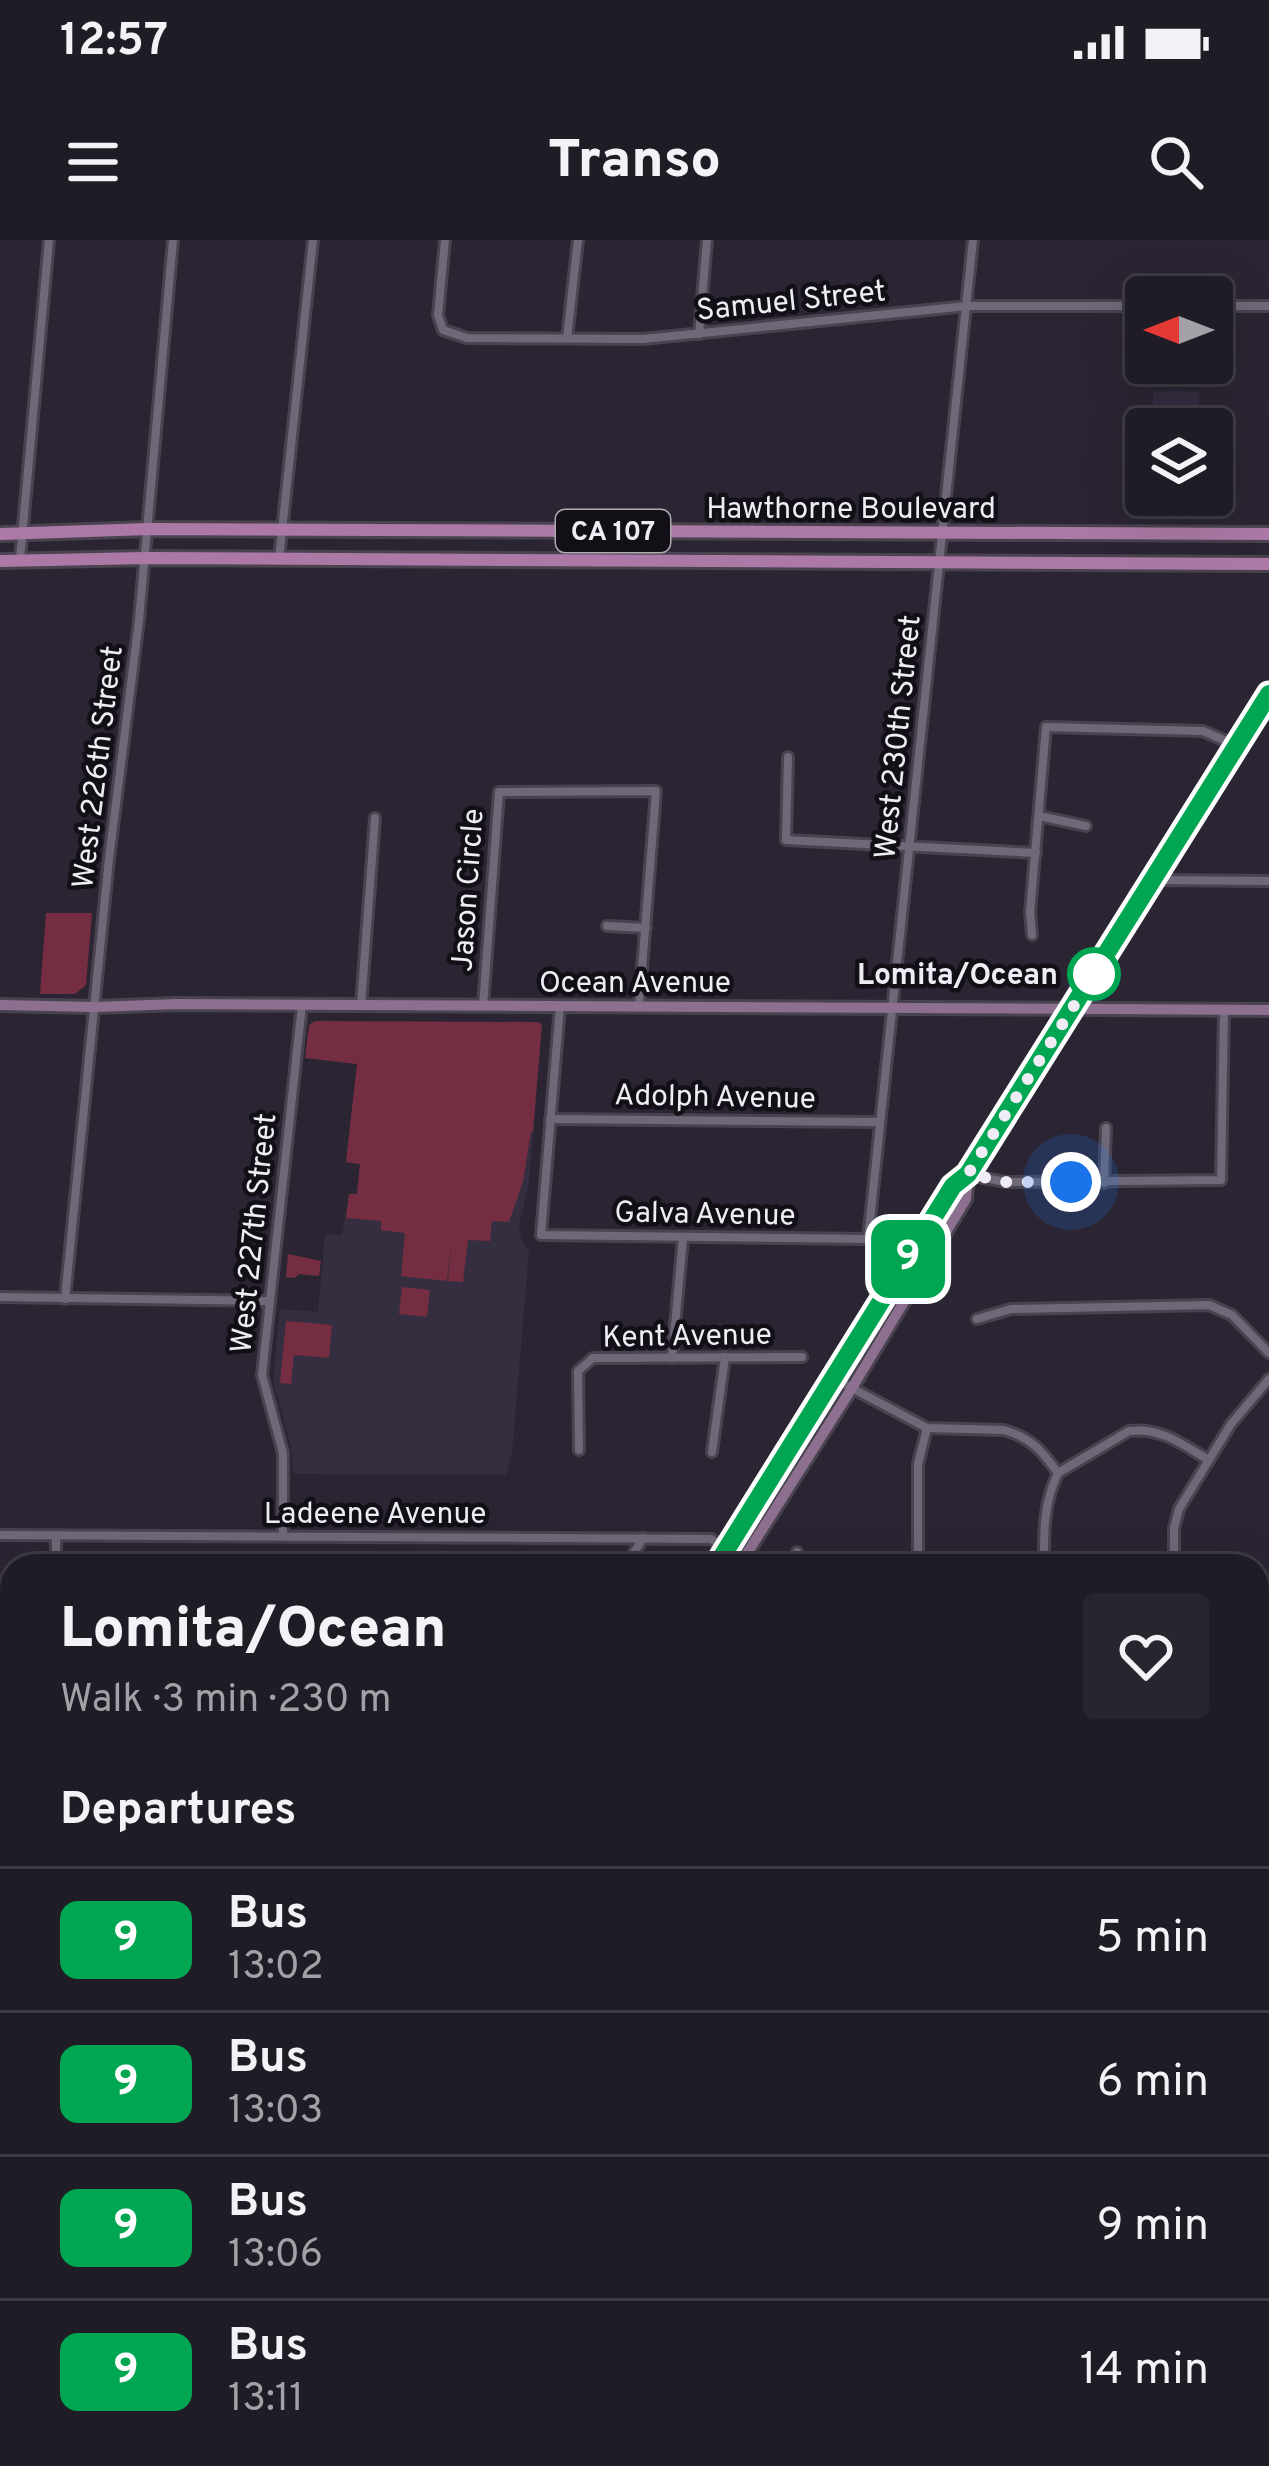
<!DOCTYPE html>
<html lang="en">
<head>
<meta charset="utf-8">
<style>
	:root { --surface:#201c26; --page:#28252e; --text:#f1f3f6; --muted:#a2a1a7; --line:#3d3a43 }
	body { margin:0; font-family:Overpass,sans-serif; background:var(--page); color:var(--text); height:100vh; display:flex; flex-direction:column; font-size:45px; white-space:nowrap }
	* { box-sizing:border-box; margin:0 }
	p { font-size:39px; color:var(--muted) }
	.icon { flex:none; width:66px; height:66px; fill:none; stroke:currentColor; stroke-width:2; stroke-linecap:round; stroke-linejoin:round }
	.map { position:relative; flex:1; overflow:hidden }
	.sheet { position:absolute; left:0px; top:1314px; width:1269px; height:912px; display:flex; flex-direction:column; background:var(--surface); border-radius:36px 36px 0 0; box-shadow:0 12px 48px #0002,0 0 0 3px var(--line) }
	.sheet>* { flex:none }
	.badge { padding:0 24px; border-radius:18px; font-size:42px; line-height:78px }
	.needle { width:78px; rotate:270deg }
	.fabs { position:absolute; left:1125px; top:36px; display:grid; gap:24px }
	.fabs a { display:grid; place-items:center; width:108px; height:108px; border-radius:12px; background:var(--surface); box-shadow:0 12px 48px #0002,0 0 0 3px var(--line); font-size:60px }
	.you { position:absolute; width:60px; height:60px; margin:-30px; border:9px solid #fff; border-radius:50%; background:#1a73e8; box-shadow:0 0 0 18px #1a73e833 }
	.map>.badge { position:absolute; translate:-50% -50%; box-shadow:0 0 0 6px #fff }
	h2 { padding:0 60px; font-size:45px; line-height:108px }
	.round { display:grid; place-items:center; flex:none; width:126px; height:126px; border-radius:12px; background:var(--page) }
	.head { display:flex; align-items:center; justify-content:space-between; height:204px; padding:0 60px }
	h1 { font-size:57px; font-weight:800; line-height:90px }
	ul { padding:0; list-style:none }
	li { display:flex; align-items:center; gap:36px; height:144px; padding:0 60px; border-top:3px solid var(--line) }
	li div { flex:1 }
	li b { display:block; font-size:45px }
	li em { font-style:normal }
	li .badge { min-width:132px; font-weight:700; text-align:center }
	.status { display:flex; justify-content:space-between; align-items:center; height:84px; padding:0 60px; background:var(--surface); direction:ltr }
	.status svg { height:33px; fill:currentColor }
	header { display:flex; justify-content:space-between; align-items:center; height:156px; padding:0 60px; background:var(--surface); font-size:54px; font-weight:800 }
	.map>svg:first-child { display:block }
	.built { fill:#352d40 }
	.green { fill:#752e41 }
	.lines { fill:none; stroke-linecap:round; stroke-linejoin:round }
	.street-casing { stroke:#49434f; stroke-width:14 }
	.secondary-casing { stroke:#49434f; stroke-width:16 }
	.primary-casing { stroke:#49434f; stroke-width:18 }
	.street { stroke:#6e6878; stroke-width:8 }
	.secondary { stroke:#8d708f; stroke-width:10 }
	.primary { stroke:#ac79a6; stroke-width:12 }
	.line-casing { stroke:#fff; stroke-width:27 }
	.line { stroke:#00a651; stroke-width:18 }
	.walk { stroke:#efecf5; stroke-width:12; stroke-dasharray:0 21.6 }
	.stop-dot { fill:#fff; stroke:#00a651; stroke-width:6 }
	.labels { text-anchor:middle; stroke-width:9; stroke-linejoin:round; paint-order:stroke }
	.shield { fill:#121016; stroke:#adaab2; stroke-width:3 }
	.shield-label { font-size:27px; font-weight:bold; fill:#efecf5 }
	.street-label { font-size:30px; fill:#efecf5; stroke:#121016 }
	.stop-label { font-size:30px; font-weight:bold; fill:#efecf5; stroke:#121016; text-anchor:end }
</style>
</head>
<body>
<div class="status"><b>12:57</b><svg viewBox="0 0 49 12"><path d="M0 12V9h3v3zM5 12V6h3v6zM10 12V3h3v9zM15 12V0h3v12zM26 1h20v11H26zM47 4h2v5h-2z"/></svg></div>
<header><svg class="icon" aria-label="menu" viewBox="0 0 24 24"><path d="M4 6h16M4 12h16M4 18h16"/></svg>Transo<svg class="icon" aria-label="search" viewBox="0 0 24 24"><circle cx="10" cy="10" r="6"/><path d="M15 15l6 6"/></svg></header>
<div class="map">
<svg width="1269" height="2226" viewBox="0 0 1269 2226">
	<rect width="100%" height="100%" fill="#2b2533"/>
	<g class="built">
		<path d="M1154,151H1200L1196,189H1150Z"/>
		<path d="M311,782H537L542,784L529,942L519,986L521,998L529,1012L512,1213L506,1235L294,1234L290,1203L273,1141L280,1069L318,1072L325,994L342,995L349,954H357L360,924L346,922L357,824L305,818Z"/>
		<path d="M391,2214H641L644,2226H391Z"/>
	</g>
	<g class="green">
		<path d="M46,673H92L86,745L75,754H40Z"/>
		<path d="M315,781L537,782L542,784L533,892H531L523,942L509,982L492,981L490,1001L468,1000L463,1042L448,1041L452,997L447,1041L401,1036L405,993L381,990V981L346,978L349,954H357L360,924L346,922L357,824L305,818L309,785Z"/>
		<path d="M288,1014L321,1021L319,1036L299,1034L295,1038L286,1037Z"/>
		<path d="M402,1047L430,1050L427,1077L399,1074Z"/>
		<path d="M286,1081L332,1085L329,1118L294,1115L291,1144L280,1143Z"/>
	</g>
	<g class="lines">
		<defs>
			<g id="street">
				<path d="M445,0L438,75L443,90L467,98L643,99L967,66H1146"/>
				<path d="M1212,66H1269"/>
				<path d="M699,94L707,0"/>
				<path d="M567,98L578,0"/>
				<path d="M20,319L49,0"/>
				<path d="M279,319L313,0"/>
				<path d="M788,517L786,600L1036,613"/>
				<path d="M1039,576L1086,586"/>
				<path d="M1154,640L1269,641"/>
				<path d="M607,686L646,688"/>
				<path d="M1032,695L1030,672L1046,487L1203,491L1226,501L1234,510"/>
				<path d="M361,765L375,578"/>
				<path d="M483,766L499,552L656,551L639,766"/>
				<path d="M560,766L541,995L868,999L973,0"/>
				<path d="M550,879L880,882"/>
				<path d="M968,935L1006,942L1221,940L1224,770"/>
				<path d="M1104,943L1106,888"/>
				<path d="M0,1057L270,1061"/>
				<path d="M65,1059L109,619L139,380L173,0"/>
				<path d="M977,1079L1011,1069L1209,1065L1232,1075L1269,1113"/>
				<path d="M672,1118L683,998"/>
				<path d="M833,1138L927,1188L1004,1190C1032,1198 1042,1211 1058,1233L1129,1191C1160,1187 1182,1204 1207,1219"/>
				<path d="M579,1210L578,1131L593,1118L802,1117"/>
				<path d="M712,1212L725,1117"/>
				<path d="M0,1295L711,1299L743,1318"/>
				<path d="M283,1296V1213L262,1135L302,765"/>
				<path d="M56,1326V1296"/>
				<path d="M626,1326L643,1298"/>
				<path d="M794,1326L797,1312"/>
				<path d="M918,1326V1224L927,1188"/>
				<path d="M1044,1326C1044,1293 1043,1264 1058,1233"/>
				<path d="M1174,1326V1288L1179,1269L1231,1184L1269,1139"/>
				<path d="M1257,1378L1269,1367"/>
				<path d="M0,1406H12"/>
				<path d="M0,1658H12"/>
				<path d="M0,1777H12"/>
				<path d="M1257,1789L1269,1785"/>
				<path d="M0,1921L12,1920"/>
				<path d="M0,2041L12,2039"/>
				<path d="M1257,2129L1269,2146"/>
				<path d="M0,2162L12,2161"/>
				<path d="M1257,2166L1269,2159"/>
				<path d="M331,2214V2226"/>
				<path d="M665,2214L668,2226"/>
				<path d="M824,2214L826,2226"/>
				<path d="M962,2214L964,2226"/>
				<path d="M1109,2214L1110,2226"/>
				<path d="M65,2226L72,2214"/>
				<path d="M259,2226L266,2214"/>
			</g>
			<g id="secondary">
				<path d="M0,765L95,767L177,764L1269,770"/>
				<path d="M716,1326L953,946L968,935L1269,454"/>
				<path d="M739,1326L852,1148L966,959L968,935"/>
				<path d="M1257,1524L1269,1522"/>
				<path d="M0,1525H12"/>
				<path d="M1257,1543L1269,1540"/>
				<path d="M0,1544H12"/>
				<path d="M1257,1930L1269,1951"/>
			</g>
			<g id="primary">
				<path d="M0,294L148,289L1269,294"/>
				<path d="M0,321L145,318L1269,324"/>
			</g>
		</defs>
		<use href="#street" class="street-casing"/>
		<use href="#secondary" class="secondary-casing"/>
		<use href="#primary" class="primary-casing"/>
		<use href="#street" class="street"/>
		<use href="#secondary" class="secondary"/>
		<use href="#primary" class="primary"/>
	</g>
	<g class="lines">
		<defs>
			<path id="line" d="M716,1326L953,946L968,934L1269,454"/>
		</defs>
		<use href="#line" class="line-casing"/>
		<use href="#line" class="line"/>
		<path class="walk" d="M1071,942H1006L968,934L1097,729L1094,734"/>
	</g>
	<circle class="stop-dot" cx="1094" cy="734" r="24"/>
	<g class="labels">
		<rect class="shield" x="556" y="270" width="114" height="42" rx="9"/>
		<g class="shield-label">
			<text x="613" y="300">CA 107</text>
		</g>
		<g class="street-label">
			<text transform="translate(791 60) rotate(-6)" y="10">Samuel Street</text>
			<text x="851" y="278">Hawthorne Boulevard</text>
			<text transform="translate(897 497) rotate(-84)" y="10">West 230th Street</text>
			<text transform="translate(97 527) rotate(-83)" y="10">West 226th Street</text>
			<text transform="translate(467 650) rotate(-86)" y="10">Jason Circle</text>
			<text x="635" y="752">Ocean Avenue</text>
			<text transform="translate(715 856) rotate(1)" y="10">Adolph Avenue</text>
			<text transform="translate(705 973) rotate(1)" y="10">Galva Avenue</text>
			<text transform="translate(253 993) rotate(-84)" y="10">West 227th Street</text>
			<text transform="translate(687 1095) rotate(-1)" y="10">Kent Avenue</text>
			<text x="375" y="1283">Ladeene Avenue</text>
		</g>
		<g class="stop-label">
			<text x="1058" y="744">Lomita/Ocean</text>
		</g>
	</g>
</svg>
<div class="fabs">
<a><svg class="needle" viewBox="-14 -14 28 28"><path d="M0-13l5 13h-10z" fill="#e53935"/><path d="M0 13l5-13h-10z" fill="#a2a1a7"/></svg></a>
<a><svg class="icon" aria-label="layers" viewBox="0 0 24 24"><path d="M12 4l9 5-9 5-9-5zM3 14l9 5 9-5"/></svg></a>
</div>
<div class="you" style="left:1071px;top:942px"></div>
<b class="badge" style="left:908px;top:1019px;background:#00a651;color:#fff">9</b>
<section class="sheet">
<div class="head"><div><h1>Lomita/Ocean</h1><p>Walk · 3 min · 230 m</p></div><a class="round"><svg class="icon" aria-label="heart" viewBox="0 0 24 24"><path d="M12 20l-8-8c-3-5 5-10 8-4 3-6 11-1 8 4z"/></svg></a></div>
<h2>Departures</h2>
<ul>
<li><span class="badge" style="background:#00a651;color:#fff">9</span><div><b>Bus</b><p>13:02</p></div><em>5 min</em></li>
<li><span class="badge" style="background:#00a651;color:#fff">9</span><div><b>Bus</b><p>13:03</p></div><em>6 min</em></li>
<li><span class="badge" style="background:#00a651;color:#fff">9</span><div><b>Bus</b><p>13:06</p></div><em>9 min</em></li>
<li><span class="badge" style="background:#00a651;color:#fff">9</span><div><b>Bus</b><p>13:11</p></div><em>14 min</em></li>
</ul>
</section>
</div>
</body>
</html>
